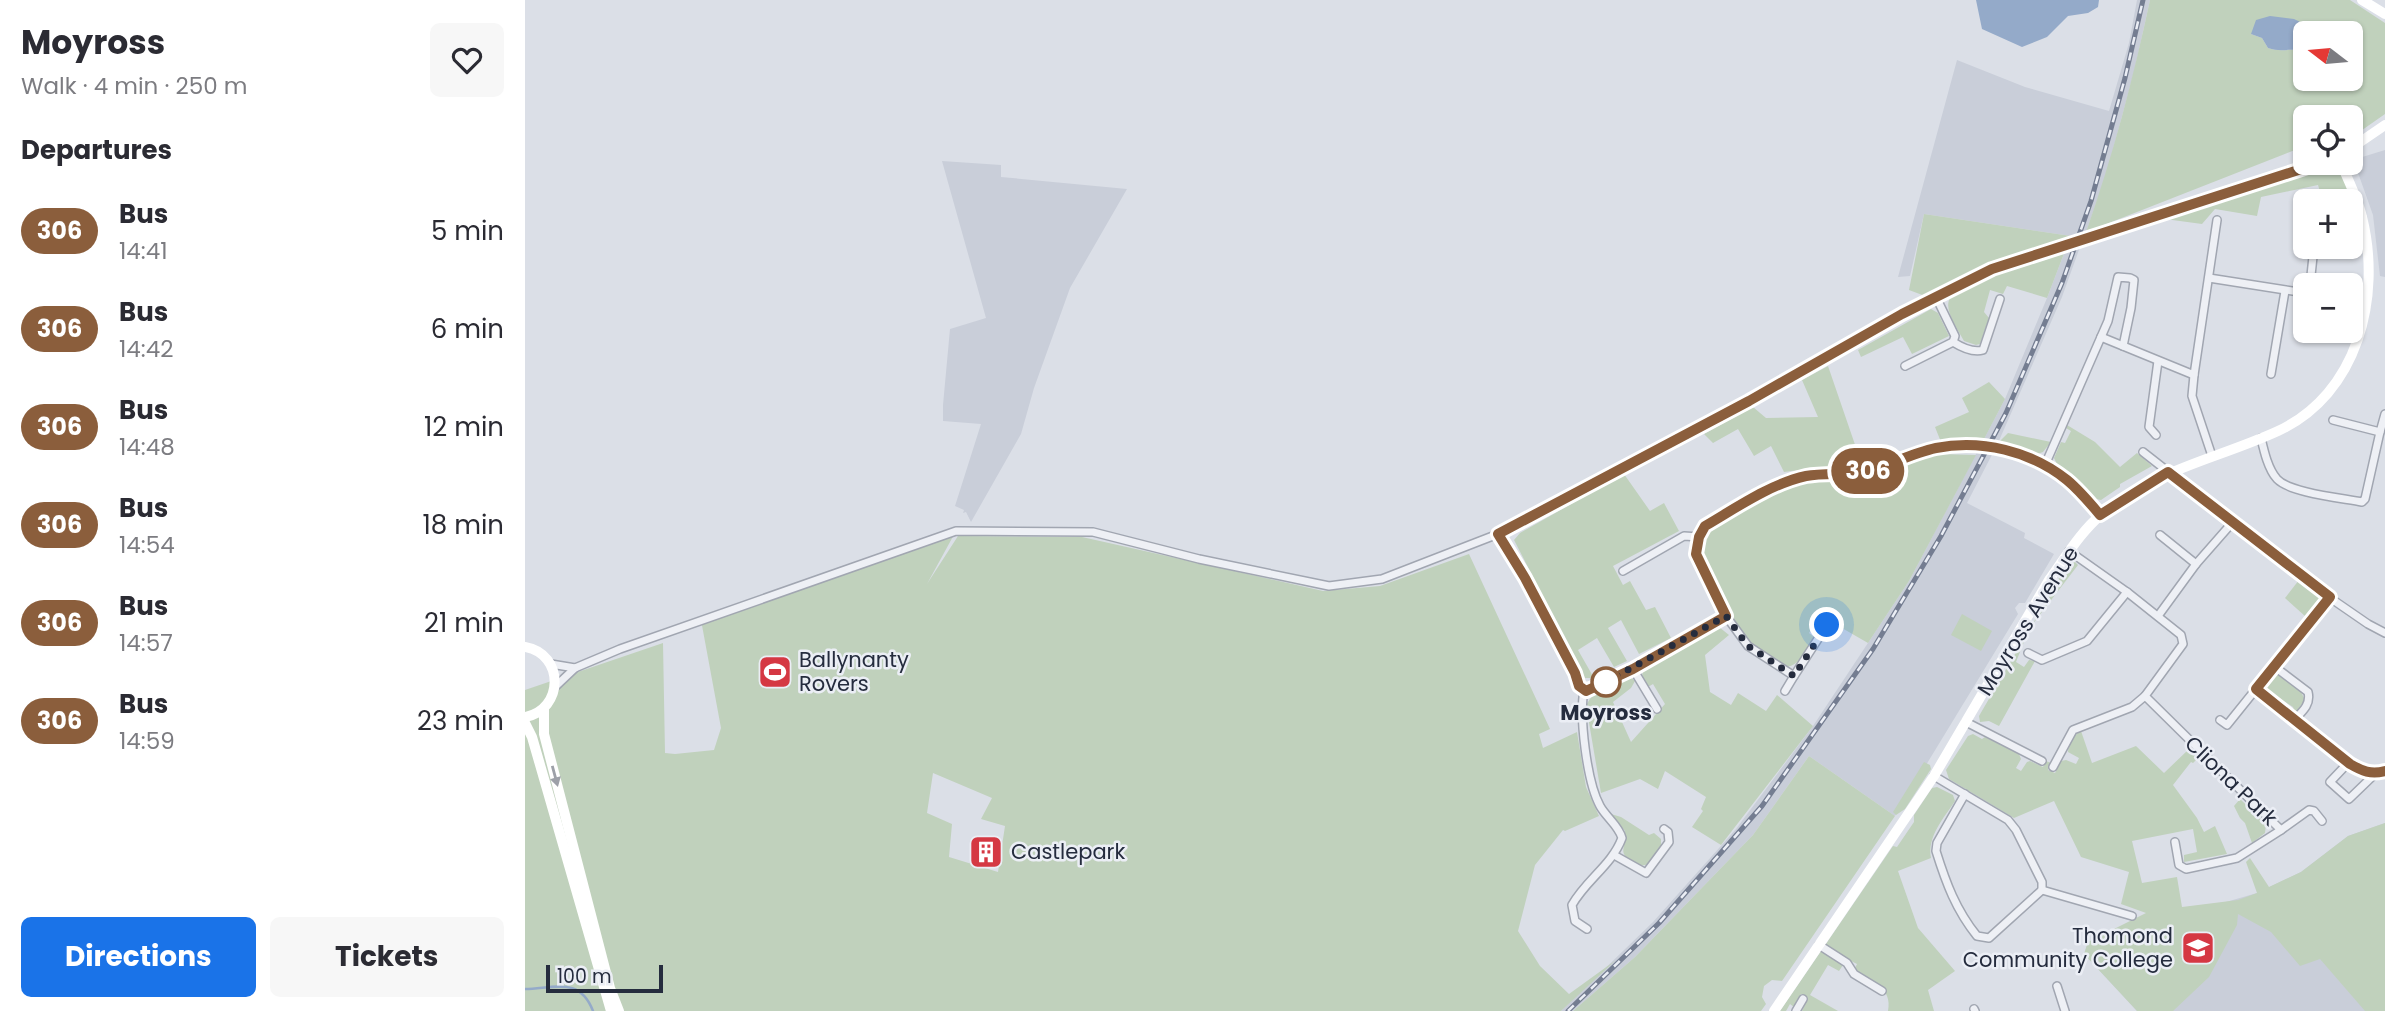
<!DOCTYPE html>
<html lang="en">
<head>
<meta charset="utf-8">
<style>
	:root { --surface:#fff; --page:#f7f7f7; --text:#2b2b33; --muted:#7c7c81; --accent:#1a73e8 }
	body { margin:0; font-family:Poppins,sans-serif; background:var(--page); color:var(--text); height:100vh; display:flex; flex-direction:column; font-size:26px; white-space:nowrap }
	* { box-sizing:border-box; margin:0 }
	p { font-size:23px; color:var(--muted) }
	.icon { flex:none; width:38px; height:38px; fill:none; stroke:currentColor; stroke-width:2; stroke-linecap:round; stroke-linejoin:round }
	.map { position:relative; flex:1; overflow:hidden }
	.details { display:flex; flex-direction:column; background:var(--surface); width:525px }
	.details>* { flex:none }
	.badge { padding:0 14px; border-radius:23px; font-size:24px; line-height:46px }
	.needle { width:46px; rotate:286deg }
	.controls { position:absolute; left:1768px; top:21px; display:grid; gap:14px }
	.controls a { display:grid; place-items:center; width:70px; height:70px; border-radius:10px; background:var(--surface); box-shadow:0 2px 5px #0004; font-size:35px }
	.scale { position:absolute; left:21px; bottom:18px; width:117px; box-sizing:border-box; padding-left:7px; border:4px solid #252c3e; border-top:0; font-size:19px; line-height:24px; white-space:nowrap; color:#252c3e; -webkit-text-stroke:5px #ebeef5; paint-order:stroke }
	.you { position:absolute; width:35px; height:35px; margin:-18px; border:5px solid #fff; border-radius:50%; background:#1a73e8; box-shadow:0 0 0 10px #1a73e833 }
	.map>.badge { position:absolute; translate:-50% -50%; box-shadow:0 0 0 4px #fff }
	h2 { padding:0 21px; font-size:26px; line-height:63px }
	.round { display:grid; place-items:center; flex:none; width:74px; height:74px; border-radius:10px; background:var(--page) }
	.summary { display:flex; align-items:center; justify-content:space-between; height:119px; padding:0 21px }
	h1 { font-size:33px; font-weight:700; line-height:52px }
	.primary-button { display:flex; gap:14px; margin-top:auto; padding:14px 21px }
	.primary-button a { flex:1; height:80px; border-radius:10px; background:var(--accent); color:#fff; font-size:28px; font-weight:700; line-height:80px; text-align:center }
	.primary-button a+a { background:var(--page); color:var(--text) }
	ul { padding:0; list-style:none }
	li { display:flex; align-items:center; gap:21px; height:98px; padding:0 21px }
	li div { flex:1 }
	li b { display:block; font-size:26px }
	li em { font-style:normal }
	li .badge { min-width:77px; font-weight:700; text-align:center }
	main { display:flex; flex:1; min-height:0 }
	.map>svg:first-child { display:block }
	.built { fill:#c9ced9 }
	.green { fill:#c0d1bc; fill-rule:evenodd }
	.water { fill:#94aac9 }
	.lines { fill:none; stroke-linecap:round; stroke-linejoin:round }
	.stream { stroke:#94aac9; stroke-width:2.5 }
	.street-casing { stroke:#a1a6b1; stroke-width:10 }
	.street { stroke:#eef0f5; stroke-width:7 }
	.secondary { stroke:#fff; stroke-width:10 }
	.rail-casing { stroke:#747d91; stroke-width:5 }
	.rail { stroke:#ebeef5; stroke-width:2.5; stroke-dasharray:8; stroke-linecap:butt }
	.street-bridge-casing { stroke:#a1a6b1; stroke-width:10; stroke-linecap:butt }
	.street-bridge { stroke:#eef0f5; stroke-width:7 }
	.oneway { fill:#9da0a8 }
	.line-casing { stroke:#fff; stroke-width:16 }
	.line { stroke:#8b5e3c; stroke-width:10 }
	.walk { stroke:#252c3e; stroke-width:7; stroke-dasharray:0 12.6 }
	.stop-dot { fill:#fff; stroke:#8b5e3c; stroke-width:3.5 }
	.labels { text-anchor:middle; stroke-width:5; stroke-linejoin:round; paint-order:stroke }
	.street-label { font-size:21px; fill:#252c3e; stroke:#ebeef5 }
	.poi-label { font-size:21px; fill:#252c3e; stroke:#ebeef5; text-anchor:start }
	.stop-label { font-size:21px; font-weight:bold; fill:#252c3e; stroke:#ebeef5 }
</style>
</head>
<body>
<main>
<section class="details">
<div class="summary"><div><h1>Moyross</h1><p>Walk · 4 min · 250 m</p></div><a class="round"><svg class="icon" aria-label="heart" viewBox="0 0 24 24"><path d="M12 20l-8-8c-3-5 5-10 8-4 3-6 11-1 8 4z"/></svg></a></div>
<h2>Departures</h2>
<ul>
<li><span class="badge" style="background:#8b5e3c;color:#fff">306</span><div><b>Bus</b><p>14:41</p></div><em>5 min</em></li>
<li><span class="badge" style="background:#8b5e3c;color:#fff">306</span><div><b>Bus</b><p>14:42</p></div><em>6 min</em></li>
<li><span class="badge" style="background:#8b5e3c;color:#fff">306</span><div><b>Bus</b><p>14:48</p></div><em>12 min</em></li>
<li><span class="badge" style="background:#8b5e3c;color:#fff">306</span><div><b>Bus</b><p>14:54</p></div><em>18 min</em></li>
<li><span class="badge" style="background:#8b5e3c;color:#fff">306</span><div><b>Bus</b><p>14:57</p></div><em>21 min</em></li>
<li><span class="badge" style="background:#8b5e3c;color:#fff">306</span><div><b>Bus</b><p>14:59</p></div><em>23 min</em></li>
</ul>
<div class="primary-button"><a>Directions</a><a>Tickets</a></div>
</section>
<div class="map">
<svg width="1860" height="1011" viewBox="0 0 1860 1011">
	<rect width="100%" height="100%" fill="#dbdfe7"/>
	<g class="built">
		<path d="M1612,0H1625L1609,72L1580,179L1561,232L1546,236L1399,214L1385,276L1373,277L1432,60L1500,87L1584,111L1604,43Z"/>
		<path d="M1860,150V277L1855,276L1848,215L1832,170L1834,158Z"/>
		<path d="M417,161L476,165V177L602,189L545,288L509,388L496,434L446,522L441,512L438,513L439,510L430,506L456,424L418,421V405L425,329L461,318Z"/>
		<path d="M1555,247L1537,297L1473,443L1442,503L1500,533L1499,538L1529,554L1500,603H1494L1490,608L1493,614L1370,816L1284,756L1228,835L1110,957L1048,1011H1036L1128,922L1211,829L1288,726L1384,581L1480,399L1522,298L1540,251Z"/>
		<path d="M1860,823V1011H1612L1559,954L1563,942L1732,893L1776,872L1823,836Z"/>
	</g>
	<g class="green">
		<path d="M1625,0H1825L1860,23V114L1830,135L1825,129V117H1780V146L1561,232C1588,156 1608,79 1625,0ZM1792,29L1793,33H1825V79H1780V52C1766,47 1757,53 1743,48L1737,38L1726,34Z"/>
		<path d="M1807,164L1815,168L1827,200L1830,215L1825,216V201H1798L1793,185L1736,197L1732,216L1690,209L1677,224L1640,219Z"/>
		<path d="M1399,214L1546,236L1465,263L1400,296L1384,290Z"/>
		<path d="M1540,251L1522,298L1482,286L1478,294L1465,290L1459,312L1464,318L1455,344L1451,345L1439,341C1433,329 1418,310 1425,298L1484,267Z"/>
		<path d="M1406,309L1413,313L1424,336L1387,354L1378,337L1336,357L1333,350Z"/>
		<path d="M1303,366L1337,465C1311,469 1285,468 1259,472L1246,446L1229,456L1213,429L1188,443L1179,434L1228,407L1241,418L1293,417L1277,380Z"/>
		<path d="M1464,382L1480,399L1458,441L1416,442L1410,427L1444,412L1437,398Z"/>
		<path d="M1542,425L1570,442L1595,467L1612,453L1627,466L1595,484V487L1576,500L1571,499L1532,464L1529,458L1536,442L1540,443L1546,431L1541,428Z"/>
		<path d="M1483,433L1526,442L1518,452L1512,454L1473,443Z"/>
		<path d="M1414,454L1451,455L1384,581L1343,643L1296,616L1284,633L1289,637C1282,649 1276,665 1261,667L1222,640L1208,620L1178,561L1177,545L1187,526L1274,481L1329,480L1368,466Z"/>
		<path d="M1099,474L1125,511L1139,503L1154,531L1088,566L1098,585L1105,581L1121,610L1130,607L1146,638L1114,654L1096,620L1083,628L1102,661L1089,667L1072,638L1053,650L1069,678H1060L989,540L995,533Z"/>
		<path d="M431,531L402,584L433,536L557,537L798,591L855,586L944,554L1025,729L1014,734L1018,748L1052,732L1061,787L1074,816L1040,831L1038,830L1010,865L993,931L1015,966L1044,994L1091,960L1036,1011H0V690L138,643L140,753L150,754L189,750L196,728L176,620ZM408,773L467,798L456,819L480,826L473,872L424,857L427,824L402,813Z"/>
		<path d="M1548,560L1553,565L1504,629L1491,662L1499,667L1504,660L1510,661L1474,726L1464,721L1455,722L1454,716L1543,563Z"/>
		<path d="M1774,580L1793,595L1795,600L1781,617L1760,598Z"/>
		<path d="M1437,614L1467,631L1456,651L1426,635Z"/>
		<path d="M1194,627L1204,635L1180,655L1185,692L1206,705L1213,693L1241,711L1252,695L1288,726L1196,845L1167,827L1178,811L1176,809L1181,797L1140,771L1133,789L1115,779L1076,793L1061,705L1069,693L1104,676L1110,681L1106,688L1088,702L1106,742L1140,704L1128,684L1123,687L1117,677L1118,669Z"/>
		<path d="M1751,672L1776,692L1780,700L1770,713L1768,707L1739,688Z"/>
		<path d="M1556,731L1567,763L1611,746L1639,773L1664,749L1673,758L1668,763L1666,762L1648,785L1672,818L1679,832L1690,826L1702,854L1659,862V855L1672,852L1668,829L1607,841L1617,883L1652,877L1657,907L1713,900L1732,893L1721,862L1725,858L1744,887L1776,872L1823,836L1860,823V1011H1840L1795,959L1775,966L1746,932L1713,914L1712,925L1684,977L1648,1011H1612L1559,954L1563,942L1621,913L1596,904L1604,872L1556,857L1529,801L1489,818L1424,779L1421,770L1443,736L1448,734L1457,739L1460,737L1494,754L1496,759L1491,768L1496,771L1502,762L1505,761L1518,767L1521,761L1526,763L1523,770L1530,773L1536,761L1541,760L1551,764L1554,758L1543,752C1543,745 1549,734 1556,731Z"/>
		<path d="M1284,756L1370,816L1257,981L1247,980L1239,986L1237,997L1241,1004L1236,1011H1048L1110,957L1228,835Z"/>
		<path d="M1399,762L1405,765L1406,769L1380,809L1371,815L1368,812Z"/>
		<path d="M1412,787L1428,795L1430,801C1419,818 1402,836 1406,858L1373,871L1393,928L1430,971L1403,990L1409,1011H1363C1368,988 1346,980 1329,970L1332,964L1322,959L1314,971L1303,965L1285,995L1313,1011H1277L1283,998L1276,994L1269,1007L1265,1004L1261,1011H1255L1368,846L1372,847L1389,822V815L1407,788Z"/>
		<path d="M1715,799L1741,824L1740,833L1727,843L1720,823L1715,818L1709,806Z"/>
		<path d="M1086,814L1096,817L1124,835L1129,833L1136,839V847L1126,864L1114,866C1090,852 1101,853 1100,831Z"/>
	</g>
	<g class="water">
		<path d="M1451,0H1574L1573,7L1563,13L1543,16L1522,37L1497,47L1457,29Z"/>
		<path d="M1745,16L1769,19L1792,30L1793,33H1780V52C1766,47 1757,53 1743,48L1737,38L1726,34L1731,20Z"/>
	</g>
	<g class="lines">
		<path class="stream" d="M0,989C31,988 55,977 68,1011"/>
		<defs>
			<g id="street">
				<path d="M1779,194L1780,201"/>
				<path d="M1568,237L1795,163"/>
				<path d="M1684,278L1780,293"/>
				<path d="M1785,285L1789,247"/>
				<path d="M1825,302L1841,304"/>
				<path d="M1576,337L1669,375L1692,220"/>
				<path d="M1428,342C1436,347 1448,353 1458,350L1475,299"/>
				<path d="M1380,366L1428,342L1430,336L1411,297"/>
				<path d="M1746,374L1760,291"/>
				<path d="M1669,375L1667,396L1687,456"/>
				<path d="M1855,432L1860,414"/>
				<path d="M1631,435L1624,427L1633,361"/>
				<path d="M1736,438C1739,451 1743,469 1752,479C1765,493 1817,498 1837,502L1840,499L1855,432L1808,420"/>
				<path d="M1471,448C1518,458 1544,480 1575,515"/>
				<path d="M1618,452L1798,593L1843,624L1860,633"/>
				<path d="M1520,465L1583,321L1593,277L1605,278L1609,280L1606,308L1598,346"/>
				<path d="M973,534L1000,578L1050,673L1054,686L1059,690C1054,718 1062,782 1075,806C1081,817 1094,826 1097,838C1087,865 1061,880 1047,905L1050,921L1062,929"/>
				<path d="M1635,535L1671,564"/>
				<path d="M1544,551L1602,592L1656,635L1658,644L1620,696L1756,830L1712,858L1661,869L1654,865L1650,842"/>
				<path d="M1098,571L1159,536L1174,537"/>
				<path d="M1633,616L1671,564L1707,523"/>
				<path d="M1302,625L1269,676L1223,646L1201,616L1171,554L1174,537L1180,525L1242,491L1281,476L1343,471L1373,459L1411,448L1433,445L1455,446"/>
				<path d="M1503,653L1517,660L1562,641L1602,592"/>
				<path d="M26,664L50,668"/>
				<path d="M1750,667L1783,692C1786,704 1778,711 1770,719"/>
				<path d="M1108,669L1132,709"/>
				<path d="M31,686L50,668L95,649L431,531L568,532L674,559L804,586L857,579L973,534L1224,401L1377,314L1467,269L1526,249"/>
				<path d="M1731,689L1825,764C1837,771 1846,775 1860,771"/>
				<path d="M1059,690H1064L1108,669L1201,616"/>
				<path d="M1260,691L1269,676"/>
				<path d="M1695,720L1702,725L1805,597"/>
				<path d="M1441,722L1517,761"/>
				<path d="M1823,763L1805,782L1824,799L1850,774"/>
				<path d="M1528,767L1548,730L1607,707L1620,696"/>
				<path d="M1409,776L1483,820L1491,830L1517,882V890"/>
				<path d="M1440,794L1412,843L1411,851C1421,883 1431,910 1452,936L1464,938L1517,890"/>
				<path d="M1756,830L1784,810L1789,811L1797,821"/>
				<path d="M1089,855L1121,873L1144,842L1143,832L1139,829"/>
				<path d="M1517,890L1607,916"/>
				<path d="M1294,945L1322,963L1329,974L1357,991"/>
				<path d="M1532,986L1540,1011"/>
				<path d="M1449,1009L1450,1011"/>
				<path d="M1271,1011L1278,999"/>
			</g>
		</defs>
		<use href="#street" class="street-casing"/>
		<use href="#street" class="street"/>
		<g class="secondary">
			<path d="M1837,0L1860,14"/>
			<path d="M1825,149L1860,125"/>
			<path d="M0,647C40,654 39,710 0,717"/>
			<path d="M19,709V734L85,988L94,1011"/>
			<path d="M0,723L7,737L86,1011"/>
			<path d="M1249,1011L1409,776L1524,580C1540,558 1556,531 1577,514C1630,469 1692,459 1753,431C1833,394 1857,297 1837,217C1833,199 1823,180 1816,163"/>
		</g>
		<defs>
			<path id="rail" d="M1043,1011L1134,923L1237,806L1348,649L1416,536L1481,413L1537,283L1566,201L1600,78L1618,0"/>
		</defs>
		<use href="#rail" class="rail-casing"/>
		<use href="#rail" class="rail"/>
		<defs>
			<path id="street-bridge" d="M1455,446L1471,448"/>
		</defs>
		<use href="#street-bridge" class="street-bridge-casing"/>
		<use href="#street-bridge" class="street-bridge"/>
	</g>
	<defs><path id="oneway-solid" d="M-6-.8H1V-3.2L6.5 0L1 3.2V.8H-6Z" transform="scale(1.75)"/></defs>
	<use class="oneway" href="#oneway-solid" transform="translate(30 776) rotate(75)"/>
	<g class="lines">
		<defs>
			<path id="line" d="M1795,163L1467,269L1377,314L1224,401L973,534L1000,578L1050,673L1054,686L1061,691L1108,669L1201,616L1171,554L1174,537L1180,526C1211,508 1245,484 1281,476C1301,472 1324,476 1345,471C1367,464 1388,453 1411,448C1456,439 1506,451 1542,480C1554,490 1565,503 1575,515L1643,472L1805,597L1731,689L1825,764C1837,771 1846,775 1860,771"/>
		</defs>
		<use href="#line" class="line-casing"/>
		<use href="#line" class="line"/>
		<path class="walk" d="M1081,682L1201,616L1223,646L1269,676L1302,625"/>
	</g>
	<defs>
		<symbol id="stadium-square" viewBox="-11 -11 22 22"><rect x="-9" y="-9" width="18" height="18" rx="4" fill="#d53843" stroke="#ebeef5"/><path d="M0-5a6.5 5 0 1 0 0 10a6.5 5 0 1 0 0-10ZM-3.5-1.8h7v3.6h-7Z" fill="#fff"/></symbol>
		<symbol id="building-square" viewBox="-11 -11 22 22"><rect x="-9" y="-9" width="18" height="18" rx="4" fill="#d53843" stroke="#ebeef5"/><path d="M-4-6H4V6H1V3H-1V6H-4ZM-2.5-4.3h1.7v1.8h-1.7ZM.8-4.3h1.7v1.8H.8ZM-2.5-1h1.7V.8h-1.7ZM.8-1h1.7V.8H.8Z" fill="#fff"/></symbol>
		<symbol id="school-square" viewBox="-11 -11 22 22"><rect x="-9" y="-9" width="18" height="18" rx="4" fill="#d53843" stroke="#ebeef5"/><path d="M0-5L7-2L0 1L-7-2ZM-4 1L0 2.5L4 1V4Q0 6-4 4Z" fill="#fff"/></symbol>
	</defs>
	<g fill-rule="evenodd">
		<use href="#stadium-square" x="231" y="653" width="38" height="38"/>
		<use href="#building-square" x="442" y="833" width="38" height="38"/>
		<use href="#school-square" x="1654" y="929" width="38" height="38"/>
	</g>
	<circle class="stop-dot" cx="1081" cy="682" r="14"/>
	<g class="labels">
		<g class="street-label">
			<text transform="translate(1503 621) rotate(-58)" y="7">Moyross Avenue</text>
			<text transform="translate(1706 781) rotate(44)" y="7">Cliona Park</text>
		</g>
		<g class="poi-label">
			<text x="274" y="667">Ballynanty<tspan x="274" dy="24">Rovers</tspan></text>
			<text x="486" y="859">Castlepark</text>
			<text x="1648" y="943" text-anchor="end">Thomond<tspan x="1648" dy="24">Community College</tspan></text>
		</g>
		<g class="stop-label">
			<text x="1081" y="720">Moyross</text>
		</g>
	</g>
</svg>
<div class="controls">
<a><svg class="needle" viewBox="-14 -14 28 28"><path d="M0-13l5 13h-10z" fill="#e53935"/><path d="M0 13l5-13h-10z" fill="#7c7c81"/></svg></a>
<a><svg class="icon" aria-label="locate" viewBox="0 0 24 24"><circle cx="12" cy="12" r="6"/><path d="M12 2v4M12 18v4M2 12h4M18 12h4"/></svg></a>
<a>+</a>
<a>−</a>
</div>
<div class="scale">100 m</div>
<div class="you" style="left:1302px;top:625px"></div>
<b class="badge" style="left:1343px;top:471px;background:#8b5e3c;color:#fff">306</b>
</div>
</main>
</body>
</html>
